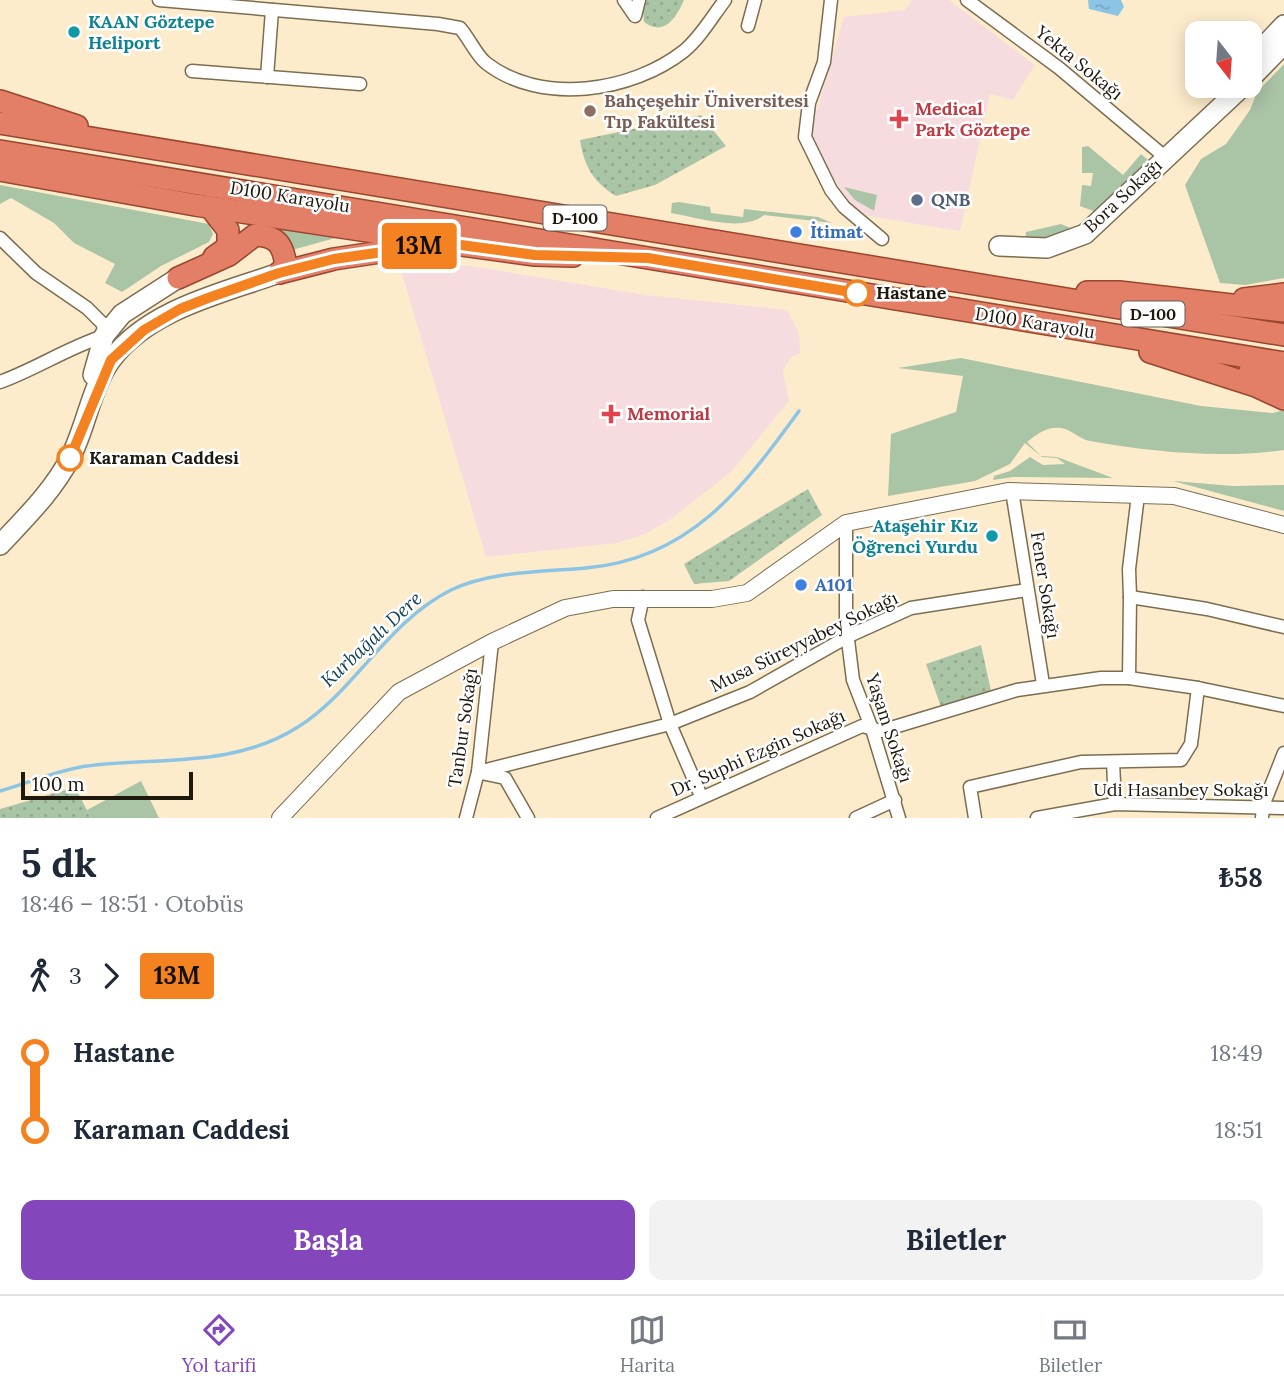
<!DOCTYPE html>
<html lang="tr">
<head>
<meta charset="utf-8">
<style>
	:root { --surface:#fff; --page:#f2f2f3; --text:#1f2937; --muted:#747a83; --line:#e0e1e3; --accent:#8346bb }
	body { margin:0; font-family:Lora,serif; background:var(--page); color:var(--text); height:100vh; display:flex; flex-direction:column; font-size:26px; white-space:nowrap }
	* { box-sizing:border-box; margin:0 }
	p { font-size:23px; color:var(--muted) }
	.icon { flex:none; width:38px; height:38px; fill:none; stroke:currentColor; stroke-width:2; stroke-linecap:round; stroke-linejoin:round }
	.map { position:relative; height:818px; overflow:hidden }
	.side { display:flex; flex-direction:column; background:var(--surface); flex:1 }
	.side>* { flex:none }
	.badge { padding:0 14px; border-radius:5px; font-size:24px; line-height:46px }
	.needle { width:46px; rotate:163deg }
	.buttons { position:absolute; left:1185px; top:21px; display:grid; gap:14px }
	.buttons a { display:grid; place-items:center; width:77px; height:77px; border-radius:14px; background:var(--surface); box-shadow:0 4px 18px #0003; font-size:35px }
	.scale { position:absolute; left:21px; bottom:18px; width:172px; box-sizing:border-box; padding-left:7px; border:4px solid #1e180d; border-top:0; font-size:19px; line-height:24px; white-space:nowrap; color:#1e180d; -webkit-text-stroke:5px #fff; paint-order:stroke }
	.map>.badge { position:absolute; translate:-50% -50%; box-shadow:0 0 0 4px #fff }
	.legs { display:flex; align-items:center; gap:10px; height:77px; padding:0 21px; font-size:23px }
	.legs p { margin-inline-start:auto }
	.head { display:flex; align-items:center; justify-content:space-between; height:119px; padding:0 21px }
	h1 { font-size:38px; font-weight:700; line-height:52px }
	.action { display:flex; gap:14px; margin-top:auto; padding:14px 21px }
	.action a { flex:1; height:80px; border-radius:14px; background:var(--accent); color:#fff; font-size:28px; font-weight:700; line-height:80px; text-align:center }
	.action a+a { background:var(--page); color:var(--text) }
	ul { padding:0 21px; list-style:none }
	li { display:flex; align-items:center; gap:24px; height:77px; font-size:26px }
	li i { display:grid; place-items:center; width:10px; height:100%; margin:0 9px; background:currentColor }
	li i::after { content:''; width:18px; height:18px; margin:-9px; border:5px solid; border-radius:50%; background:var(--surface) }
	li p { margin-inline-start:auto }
	li:first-child i { background:linear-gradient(#0000 50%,currentColor 0) }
	li:last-child i { background:linear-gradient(currentColor 50%,#0000 0) }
	.menu { display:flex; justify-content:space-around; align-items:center; height:98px; border-top:2px solid var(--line); background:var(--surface); font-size:19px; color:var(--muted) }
	.menu a { display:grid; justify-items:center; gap:4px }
	.menu .on { color:var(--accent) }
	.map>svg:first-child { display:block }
	.medical { fill:#f7dcdf }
	.green { fill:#aac4a6 }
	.park { fill:url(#park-dots) }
	.water { fill:url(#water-ripples) }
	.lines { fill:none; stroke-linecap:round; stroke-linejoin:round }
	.stream { stroke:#8bc4e4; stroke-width:3.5 }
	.minor-casing { stroke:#7c6d50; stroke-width:15 }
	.tertiary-casing { stroke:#7c6d50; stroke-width:18 }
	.secondary-casing { stroke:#7c6d50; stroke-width:22 }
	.trunk-casing { stroke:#9a462e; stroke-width:24 }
	.minor { stroke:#fff; stroke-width:12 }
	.tertiary { stroke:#fff; stroke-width:16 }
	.secondary { stroke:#fff; stroke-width:19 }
	.trunk { stroke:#e37f66; stroke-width:21 }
	.line-1-casing { stroke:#fff; stroke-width:16 }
	.line-1 { stroke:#f58220; stroke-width:10 }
	.culture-dot { fill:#0f9aa8; stroke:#fff; stroke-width:2.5 }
	.education-dot { fill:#8d6e63; stroke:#fff; stroke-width:2.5 }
	.health-dot { fill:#e0444e; stroke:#fff; stroke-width:2.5 }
	.service-dot { fill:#5c6f8a; stroke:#fff; stroke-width:2.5 }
	.shop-dot { fill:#3f7fe0; stroke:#fff; stroke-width:2.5 }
	.stop-1-dot { fill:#fff; stroke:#f58220; stroke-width:3.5 }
	.labels { text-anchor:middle; stroke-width:5; stroke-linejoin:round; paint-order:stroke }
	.shield { fill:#fff; stroke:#625d56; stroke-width:2 }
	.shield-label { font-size:16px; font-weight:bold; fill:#1e180d }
	.culture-label { font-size:18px; font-weight:bold; fill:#0d838f; stroke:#fff; text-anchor:start }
	.street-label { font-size:18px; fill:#1e180d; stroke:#fff }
	.education-label { font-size:18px; font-weight:bold; fill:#785e54; stroke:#fff; text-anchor:start }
	.health-label { font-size:18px; font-weight:bold; fill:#be3a42; stroke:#fff; text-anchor:start }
	.service-label { font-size:18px; font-weight:bold; fill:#4e5e75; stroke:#fff; text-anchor:start }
	.shop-label { font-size:18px; font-weight:bold; fill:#366cbe; stroke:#fff; text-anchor:start }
	.stop-label { font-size:18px; font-weight:bold; fill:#1e180d; stroke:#fff; text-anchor:start }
	.water-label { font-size:19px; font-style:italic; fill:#0e3f55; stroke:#fff }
</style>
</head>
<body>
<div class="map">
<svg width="1284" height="818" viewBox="0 0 1284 818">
	<defs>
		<pattern id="park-dots" width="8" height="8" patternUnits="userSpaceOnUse" patternTransform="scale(1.75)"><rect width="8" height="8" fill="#aac4a6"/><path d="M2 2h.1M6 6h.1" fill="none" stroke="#92a88e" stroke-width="1.8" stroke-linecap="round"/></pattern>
		<pattern id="water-ripples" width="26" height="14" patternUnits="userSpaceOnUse" patternTransform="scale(1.75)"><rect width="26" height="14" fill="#8bc4e4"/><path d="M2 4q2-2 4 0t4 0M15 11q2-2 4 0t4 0" fill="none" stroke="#78a8c2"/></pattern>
	</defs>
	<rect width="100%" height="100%" fill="#fdeccc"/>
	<g class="medical">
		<path d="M912,0H949L1035,65L1013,100L990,94L960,231L868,216L848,201L809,138L844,17L905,10Z"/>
		<path d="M399,264L470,266L646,295L787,310L799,333L800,353L790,358L783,371L789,401L731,472L671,519L645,534L617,543L486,557Z"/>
	</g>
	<g class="green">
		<path d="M1284,64V278L1245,285L1220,283L1185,185L1201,159L1226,144L1250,110L1257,92Z"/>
		<path d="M1088,146L1123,175L1141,154L1148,160L1096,212L1080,206L1082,185L1091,186L1093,173H1082V147Z"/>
		<path d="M0,185L209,224L213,234L209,242L161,266L122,292L105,283L115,264L74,243L54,223L11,198L0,204Z"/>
		<path d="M844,187L877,195L874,211L855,200Z"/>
		<path d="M679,202L710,207L711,213L743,217L744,209L818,217L832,223L764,215C742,233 697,217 671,213L672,203Z"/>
		<path d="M1061,224L1073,229L1050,238L1025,241L1026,232Z"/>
		<path d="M276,227L346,235L285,252Z"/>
		<path d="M961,358L1201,406L1273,413L1284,410V450C1222,459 1152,452 1090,441C1079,439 1071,429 1061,428C1047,426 1037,434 1027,442L1041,456L1057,457L1113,478L1013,477L993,480L994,476L1010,471L1030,457L1043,465L1065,464L1057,458L1042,457L1025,443L1010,464L975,481L888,496L891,434L956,412L963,376L898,368Z"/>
		<path d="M1173,481L1233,486L1284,485V511Z"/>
		<path d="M141,781L159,818H91L87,810Z"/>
	</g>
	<g class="park">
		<path d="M642,0H684C676,18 664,37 644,22Z"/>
		<path d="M701,115L726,146L655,185L616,196C593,182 584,166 580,140Z"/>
		<path d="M808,489L822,515L729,581L694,584L684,564Z"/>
		<path d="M981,645L991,691L941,707L926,664Z"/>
		<path d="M75,787L91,818H0V809Z"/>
	</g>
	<path class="water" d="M1088,0H1121L1124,7L1118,16L1089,9Z"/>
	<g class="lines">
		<path class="stream" d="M0,791C28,783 58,770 87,766C158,757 234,768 298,727C356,690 387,622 451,590C491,571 542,572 586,568C690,559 743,488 799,411"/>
		<defs>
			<g id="minor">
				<path d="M159,0L438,24L460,28C469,38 476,55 486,63C541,106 632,92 684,51C700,38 712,17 725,0"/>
				<path d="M624,0L635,16L639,0"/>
				<path d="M831,0L824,62L809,103L805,137L831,190L844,207L882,239"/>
				<path d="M967,0L1059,68L1165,157"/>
				<path d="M748,26L755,0"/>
				<path d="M192,71L360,84"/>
				<path d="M267,77L272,10"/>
				<path d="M0,238L36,273L87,308L103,324L104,336C67,348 36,369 0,382"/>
				<path d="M1012,491L1043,684"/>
				<path d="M846,523V624L853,680L872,729L899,818"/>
				<path d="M643,597L638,620L670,724L701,796"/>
				<path d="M1130,597L1129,569L1138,495"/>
				<path d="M1129,678L1130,597L1207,609L1284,627"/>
				<path d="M1113,762L1115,804"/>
				<path d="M478,772L670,724L750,692L849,636L911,608L1027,590"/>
				<path d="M481,773L505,778L528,818"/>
				<path d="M466,818L478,772L492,642"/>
				<path d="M657,818L862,726L881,731L1017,690L1101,678H1129L1198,688L1284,706"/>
				<path d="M856,818L895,800"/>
				<path d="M975,818L970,787L1081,762L1181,760L1191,744L1198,688"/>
				<path d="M1037,818L1115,804L1284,808"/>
				<path d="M1262,818L1263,806L1284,753"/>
			</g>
			<path id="tertiary" d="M280,818L399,692L492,642L565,608L613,599H712L747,593L846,523L1008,491L1174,496L1284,525"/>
			<g id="secondary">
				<path d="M1250,61L1284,25"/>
				<path d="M1250,79L1284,44"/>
				<path d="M999,246L1047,248L1085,234L1243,86"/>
				<path d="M93,375L104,336L122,314L178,278"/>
				<path d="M0,545C25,518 53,491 70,458C86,428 91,387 111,360C149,309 223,293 279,273"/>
			</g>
			<g id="trunk">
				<path d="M0,101L77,126"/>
				<path d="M0,123L1284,335"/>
				<path d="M0,151L1284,363"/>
				<path d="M0,170L195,205L446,243L535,255L573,256"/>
				<path d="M210,207L228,230V247L214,257"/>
				<path d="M279,273L334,259L420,246"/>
				<path d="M178,278L229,255L255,235C277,236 283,244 286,266L279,273"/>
				<path d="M1087,292H1119L1284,311"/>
				<path d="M1244,299L1284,294"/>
				<path d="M1150,352L1256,386L1284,399"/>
				<path d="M1250,371L1284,379"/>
			</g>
		</defs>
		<use href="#minor" class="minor-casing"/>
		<use href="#tertiary" class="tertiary-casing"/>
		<use href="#secondary" class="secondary-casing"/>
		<use href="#trunk" class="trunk-casing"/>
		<use href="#minor" class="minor"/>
		<use href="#tertiary" class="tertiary"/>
		<use href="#secondary" class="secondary"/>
		<use href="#trunk" class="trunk"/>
	</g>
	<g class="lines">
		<defs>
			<path id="line-1" d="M70,458L111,360L144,330L180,309L208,298L279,273L334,259L446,243L535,255L648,258L857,293"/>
		</defs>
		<use href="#line-1" class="line-1-casing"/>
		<use href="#line-1" class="line-1"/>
	</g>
	<g class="culture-dot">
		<circle cx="74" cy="32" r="7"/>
		<circle cx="992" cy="536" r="7"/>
	</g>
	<circle class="education-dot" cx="590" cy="111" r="7"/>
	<g class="health-dot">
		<path d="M895.5 108.5h7v7h7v7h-7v7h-7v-7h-7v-7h7z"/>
		<path d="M607.5 403.5h7v7h7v7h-7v7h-7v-7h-7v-7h7z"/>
	</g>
	<circle class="service-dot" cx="917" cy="200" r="7"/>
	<g class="shop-dot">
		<circle cx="796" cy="232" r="7"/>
		<circle cx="801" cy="585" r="7"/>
	</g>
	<g class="stop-1-dot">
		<circle cx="857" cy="293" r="12"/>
		<circle cx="70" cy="458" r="12"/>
	</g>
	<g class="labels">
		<g class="shield">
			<rect x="543.5" y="205.5" width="63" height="25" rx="5"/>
			<rect x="1121.5" y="301.5" width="63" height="25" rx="5"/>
		</g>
		<g class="shield-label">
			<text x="575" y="224">D-100</text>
			<text x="1153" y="320">D-100</text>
		</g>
		<g class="culture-label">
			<text x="88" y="28">KAAN Göztepe<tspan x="88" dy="21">Heliport</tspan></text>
			<text x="978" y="532" text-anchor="end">Ataşehir Kız<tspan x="978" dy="21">Öğrenci Yurdu</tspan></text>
		</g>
		<g class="street-label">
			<text transform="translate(1079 63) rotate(39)" y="6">Yekta Sokağı</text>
			<text transform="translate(1123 196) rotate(-43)" y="6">Bora Sokağı</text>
			<text transform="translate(290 197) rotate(9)" y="6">D100 Karayolu</text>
			<text transform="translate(1035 323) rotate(9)" y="6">D100 Karayolu</text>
			<text transform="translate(1045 585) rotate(81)" y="6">Fener Sokağı</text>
			<text transform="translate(804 642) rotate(-26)" y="6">Musa Süreyyabey Sokağı</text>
			<text transform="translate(463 728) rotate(-82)" y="6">Tanbur Sokağı</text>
			<text transform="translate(889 728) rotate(72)" y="6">Yaşam Sokağı</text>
			<text transform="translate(758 753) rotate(-24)" y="6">Dr. Suphi Ezgin Sokağı</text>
			<text x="1181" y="796">Udi Hasanbey Sokağı</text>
		</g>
		<g class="education-label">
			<text x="604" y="107">Bahçeşehir Üniversitesi<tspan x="604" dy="21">Tıp Fakültesi</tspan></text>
		</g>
		<g class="health-label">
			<text x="915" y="115">Medical<tspan x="915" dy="21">Park Göztepe</tspan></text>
			<text x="627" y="420">Memorial</text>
		</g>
		<g class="service-label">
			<text x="931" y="206">QNB</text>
		</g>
		<g class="shop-label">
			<text x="810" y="238">İtimat</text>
			<text x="815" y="591">A101</text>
		</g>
		<g class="stop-label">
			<text x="876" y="299">Hastane</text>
			<text x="89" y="464">Karaman Caddesi̇</text>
		</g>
		<g class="water-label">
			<text transform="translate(371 639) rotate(-43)" y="7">Kurbağalı Dere</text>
		</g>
	</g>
</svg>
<div class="buttons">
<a><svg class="needle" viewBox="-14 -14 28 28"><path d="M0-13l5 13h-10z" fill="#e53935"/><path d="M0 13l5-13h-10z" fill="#747a83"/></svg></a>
</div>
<div class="scale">100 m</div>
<b class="badge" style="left:419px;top:246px;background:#f58220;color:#111">13M</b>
</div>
<section class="side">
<div class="head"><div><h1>5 dk</h1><p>18:46 – 18:51 · Otobüs</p></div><b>₺58</b></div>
<div class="legs"><svg class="icon" aria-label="walk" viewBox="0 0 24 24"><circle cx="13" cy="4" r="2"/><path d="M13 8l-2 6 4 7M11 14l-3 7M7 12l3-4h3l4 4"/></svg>3<svg class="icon" aria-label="forward" viewBox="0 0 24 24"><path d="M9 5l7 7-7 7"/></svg><b class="badge" style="background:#f58220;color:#111">13M</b></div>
<ul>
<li><i style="color:#f58220"></i><b>Hastane</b><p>18:49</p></li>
<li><i style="color:#f58220"></i><b>Karaman Caddesi̇</b><p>18:51</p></li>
</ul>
<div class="action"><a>Başla</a><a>Biletler</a></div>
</section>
<nav class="menu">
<a class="on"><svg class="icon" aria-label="directions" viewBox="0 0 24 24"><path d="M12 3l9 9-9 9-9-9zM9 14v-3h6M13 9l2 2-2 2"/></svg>Yol tarifi</a>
<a><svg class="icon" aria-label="map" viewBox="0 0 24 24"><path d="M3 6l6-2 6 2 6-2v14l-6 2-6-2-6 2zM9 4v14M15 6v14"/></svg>Harita</a>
<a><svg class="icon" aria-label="tickets" viewBox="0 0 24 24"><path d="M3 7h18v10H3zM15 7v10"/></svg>Biletler</a>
</nav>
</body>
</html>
